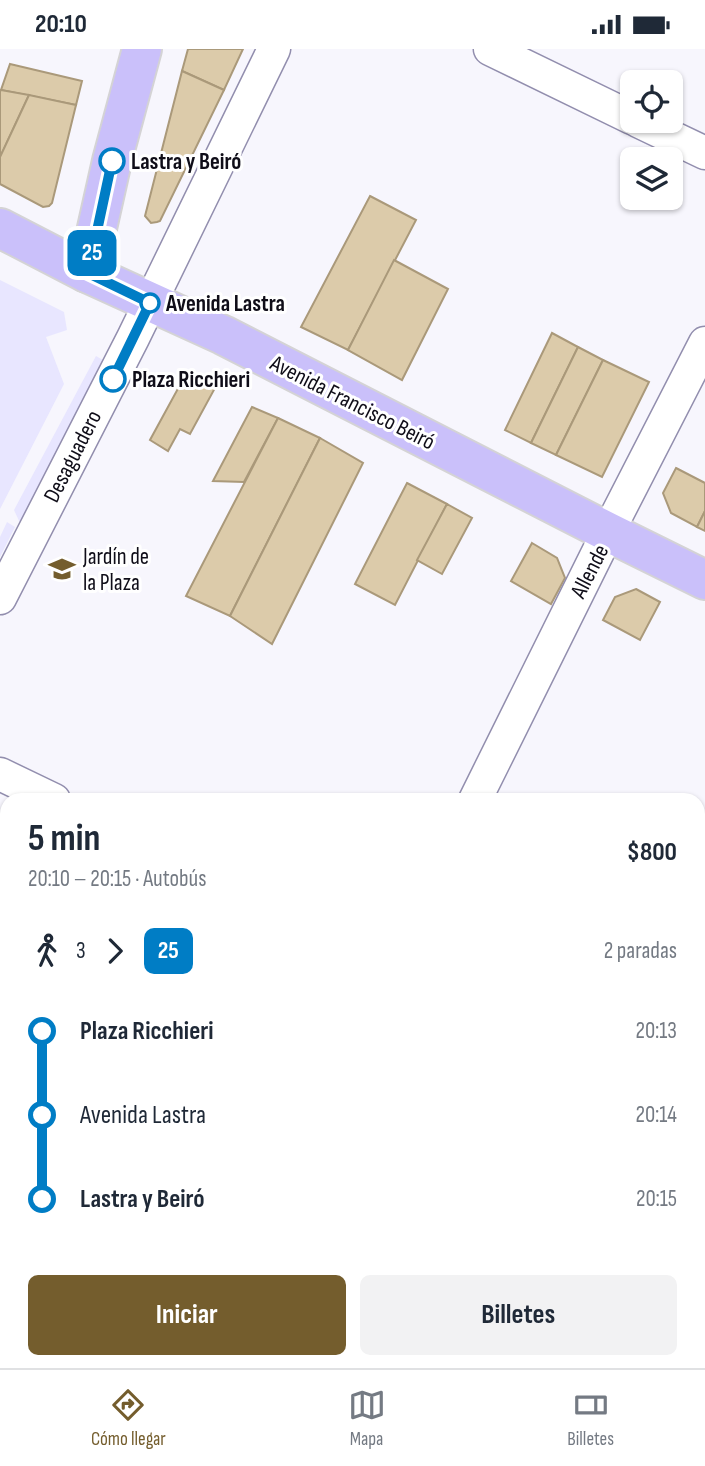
<!DOCTYPE html>
<html lang="es">
<head>
<meta charset="utf-8">
<style>
	:root { --surface:#fff; --page:#f2f2f3; --text:#1f2937; --muted:#747a83; --line:#e0e1e3; --accent:#745d2d }
	body { margin:0; font-family:"Sofia Sans Condensed",sans-serif; background:var(--page); color:var(--text); height:100vh; display:flex; flex-direction:column; font-size:26px; white-space:nowrap }
	* { box-sizing:border-box; margin:0 }
	p { font-size:23px; color:var(--muted) }
	.icon { flex:none; width:38px; height:38px; fill:none; stroke:currentColor; stroke-width:2; stroke-linecap:round; stroke-linejoin:round }
	.map { position:relative; flex:1; overflow:hidden }
	.drawer { position:absolute; left:0px; top:744px; width:705px; height:576px; display:flex; flex-direction:column; background:var(--surface); border-radius:21px 21px 0 0; box-shadow:0 2px 5px #0004 }
	.drawer>* { flex:none }
	.badge { padding:0 14px; border-radius:10px; font-size:24px; line-height:46px }
	.fabs { position:absolute; left:620px; top:21px; display:grid; gap:14px }
	.fabs a { display:grid; place-items:center; width:63px; height:63px; border-radius:10px; background:var(--surface); box-shadow:0 2px 5px #0004; font-size:35px }
	.map>.badge { position:absolute; translate:-50% -50%; box-shadow:0 0 0 4px #fff }
	.legs { display:flex; align-items:center; gap:10px; height:77px; padding:0 28px; font-size:23px }
	.legs p { margin-inline-start:auto }
	.head { display:flex; align-items:center; justify-content:space-between; height:119px; padding:0 28px }
	h1 { font-size:38px; font-weight:700; line-height:52px }
	.action { display:flex; gap:14px; margin-top:auto; padding:14px 28px }
	.action a { flex:1; height:80px; border-radius:10px; background:var(--accent); color:#fff; font-size:28px; font-weight:700; line-height:80px; text-align:center }
	.action a+a { background:var(--page); color:var(--text) }
	ul { padding:0 28px; list-style:none }
	li { display:flex; align-items:center; gap:24px; height:84px; font-size:26px }
	li i { display:grid; place-items:center; width:10px; height:100%; margin:0 9px; background:currentColor }
	li i::after { content:''; width:18px; height:18px; margin:-9px; border:5px solid; border-radius:50%; background:var(--surface) }
	li p { margin-inline-start:auto }
	li:first-child i { background:linear-gradient(#0000 50%,currentColor 0) }
	li:last-child i { background:linear-gradient(currentColor 50%,#0000 0) }
	.status { display:flex; justify-content:space-between; align-items:center; height:49px; padding:0 35px; background:var(--surface); direction:ltr }
	.status svg { height:19px; fill:currentColor }
	.tab-bar { display:flex; justify-content:space-around; align-items:center; height:98px; border-top:2px solid var(--line); background:var(--surface); font-size:19px; color:var(--muted) }
	.tab-bar a { display:grid; justify-items:center; gap:4px }
	.tab-bar .current { color:var(--accent) }
	.map>svg:first-child { display:block }
	.green { fill:#e8e6ff }
	.building { fill:#dccbaa; stroke:#aa997a; stroke-width:2 }
	.lines { fill:none; stroke-linecap:round; stroke-linejoin:round }
	.minor-casing { stroke:#928eae; stroke-width:35 }
	.major-casing { stroke:#d4d3d5; stroke-width:42 }
	.minor { stroke:#fff; stroke-width:32 }
	.major { stroke:#cac0fa; stroke-width:38 }
	.line-1-casing { stroke:#fff; stroke-width:16 }
	.line-1 { stroke:#007dc5; stroke-width:10 }
	.stop-1-dot { fill:#fff; stroke:#007dc5; stroke-width:3.5 }
	.labels { text-anchor:middle; stroke-width:6; stroke-linejoin:round; paint-order:stroke }
	.stop-label { font-size:23px; font-weight:bold; fill:#0f0d18; stroke:#fff; text-anchor:start }
	.street-label { font-size:23px; fill:#0f0d18; stroke:#fff }
	.poi-label { font-size:23px; fill:#0f0d18; stroke:#fff; text-anchor:start }
</style>
</head>
<body>
<div class="status"><b>20:10</b><svg viewBox="0 0 49 12"><path d="M0 12V9h3v3zM5 12V6h3v6zM10 12V3h3v9zM15 12V0h3v12zM26 1h20v11H26zM47 4h2v5h-2z"/></svg></div>
<div class="map">
<svg width="705" height="1319" viewBox="0 0 705 1319">
	<rect width="100%" height="100%" fill="#f7f6fd"/>
	<g class="green">
		<path d="M0,231L64,263L67,281L46,288L64,335L0,460Z"/>
		<path d="M96,307L103,311L20,474L14,461Z"/>
		<path d="M7,473L15,478L0,508V488Z"/>
	</g>
	<g class="building">
		<path d="M188,0H243L224,41L182,22Z"/>
		<path d="M10,15L82,32L76,56L1,41Z"/>
		<path d="M182,22L224,41L160,172L157,173L151,174L145,167Z"/>
		<path d="M1,41L29,46L0,108V42Z"/>
		<path d="M29,46L76,56L52,154L49,157L43,158L0,135V108Z"/>
		<path d="M370,147L416,171L348,301L301,278Z"/>
		<path d="M394,211L448,240L402,331L348,301Z"/>
		<path d="M552,284L578,298L531,394L505,381Z"/>
		<path d="M578,298L603,311L556,406L531,394Z"/>
		<path d="M603,311L649,333L602,428L556,406Z"/>
		<path d="M187,323L215,339L190,385L180,380L168,402L150,391Z"/>
		<path d="M252,358L278,369L244,433L213,432Z"/>
		<path d="M278,369L320,389L230,567L186,547Z"/>
		<path d="M320,389L363,414L272,595L230,567Z"/>
		<path d="M676,419L705,434V462L697,478L671,464L663,444Z"/>
		<path d="M407,434L447,455L395,556L355,535Z"/>
		<path d="M447,455L472,469L442,525L417,511Z"/>
		<path d="M705,462V482L697,478Z"/>
		<path d="M532,494L557,509L565,529L551,555L511,532Z"/>
		<path d="M636,540L660,553L640,591L603,571L615,548Z"/>
		<path d="M0,806L7,809V844L0,840Z"/>
		<path d="M0,892L7,895V1165L0,1162Z"/>
	</g>
	<g class="lines">
		<defs>
			<g id="minor">
				<path d="M490,0L632,69"/>
				<path d="M638,72L705,104"/>
				<path d="M0,549L133,289L274,0"/>
				<path d="M0,725L54,751"/>
				<path d="M475,751L608,483L705,294"/>
				<path d="M698,1058L705,1062"/>
				<path d="M0,1191L7,1194"/>
				<path d="M249,1312L262,1319"/>
				<path d="M213,1319L216,1312"/>
			</g>
			<g id="major">
				<path d="M0,179L87,224L223,286L608,483L705,531"/>
				<path d="M87,224L112,112L142,0"/>
			</g>
		</defs>
		<use href="#minor" class="minor-casing"/>
		<use href="#major" class="major-casing"/>
		<use href="#minor" class="minor"/>
		<use href="#major" class="major"/>
	</g>
	<g class="lines">
		<defs>
			<path id="line-1" d="M112,112L88,224L150,254L113,330"/>
		</defs>
		<use href="#line-1" class="line-1-casing"/>
		<use href="#line-1" class="line-1"/>
	</g>
	<defs>
		<symbol id="school-bare" viewBox="-9 -9 18 18"><path d="M0-5L7-2L0 1L-7-2ZM-4 1L0 2.5L4 1V4Q0 6-4 4Z" fill="#745d2d" stroke="#fff" stroke-width="2.5" paint-order="stroke"/></symbol>
	</defs>
	<g fill-rule="evenodd">
		<use href="#school-bare" x="43" y="501" width="38" height="38"/>
	</g>
	<g class="stop-1-dot">
		<circle cx="112" cy="112" r="12"/>
		<circle cx="150" cy="254" r="9"/>
		<circle cx="113" cy="330" r="12"/>
	</g>
	<g class="labels">
		<g class="stop-label">
			<text x="131" y="120">Lastra y Beiró</text>
			<text x="166" y="262">Avenida Lastra</text>
			<text x="132" y="338">Plaza Ricchieri</text>
		</g>
		<g class="street-label">
			<text transform="translate(353 353) rotate(27)" y="8">Avenida Francisco Beiró</text>
			<text transform="translate(72 407) rotate(-63)" y="8">Desaguadero</text>
			<text transform="translate(589 522) rotate(-63)" y="8">Allende</text>
		</g>
		<g class="poi-label">
			<text x="83" y="515">Jardín de<tspan x="83" dy="26">la Plaza</tspan></text>
		</g>
	</g>
</svg>
<div class="fabs">
<a><svg class="icon" aria-label="locate" viewBox="0 0 24 24"><circle cx="12" cy="12" r="6"/><path d="M12 2v4M12 18v4M2 12h4M18 12h4"/></svg></a>
<a><svg class="icon" aria-label="layers" viewBox="0 0 24 24"><path d="M12 4l9 5-9 5-9-5zM3 14l9 5 9-5"/></svg></a>
</div>
<b class="badge" style="left:92px;top:204px;background:#007dc5;color:#fff">25</b>
<section class="drawer">
<div class="head"><div><h1>5 min</h1><p>20:10 – 20:15 · Autobús</p></div><b>$800</b></div>
<div class="legs"><svg class="icon" aria-label="walk" viewBox="0 0 24 24"><circle cx="13" cy="4" r="2"/><path d="M13 8l-2 6 4 7M11 14l-3 7M7 12l3-4h3l4 4"/></svg>3<svg class="icon" aria-label="forward" viewBox="0 0 24 24"><path d="M9 5l7 7-7 7"/></svg><b class="badge" style="background:#007dc5;color:#fff">25</b><p>2 paradas</p></div>
<ul>
<li><i style="color:#007dc5"></i><b>Plaza Ricchieri</b><p>20:13</p></li>
<li><i style="color:#007dc5"></i><span>Avenida Lastra</span><p>20:14</p></li>
<li><i style="color:#007dc5"></i><b>Lastra y Beiró</b><p>20:15</p></li>
</ul>
<div class="action"><a>Iniciar</a><a>Billetes</a></div>
</section>
</div>
<nav class="tab-bar">
<a class="current"><svg class="icon" aria-label="directions" viewBox="0 0 24 24"><path d="M12 3l9 9-9 9-9-9zM9 14v-3h6M13 9l2 2-2 2"/></svg>Cómo llegar</a>
<a><svg class="icon" aria-label="map" viewBox="0 0 24 24"><path d="M3 6l6-2 6 2 6-2v14l-6 2-6-2-6 2zM9 4v14M15 6v14"/></svg>Mapa</a>
<a><svg class="icon" aria-label="tickets" viewBox="0 0 24 24"><path d="M3 7h18v10H3zM15 7v10"/></svg>Billetes</a>
</nav>
</body>
</html>
